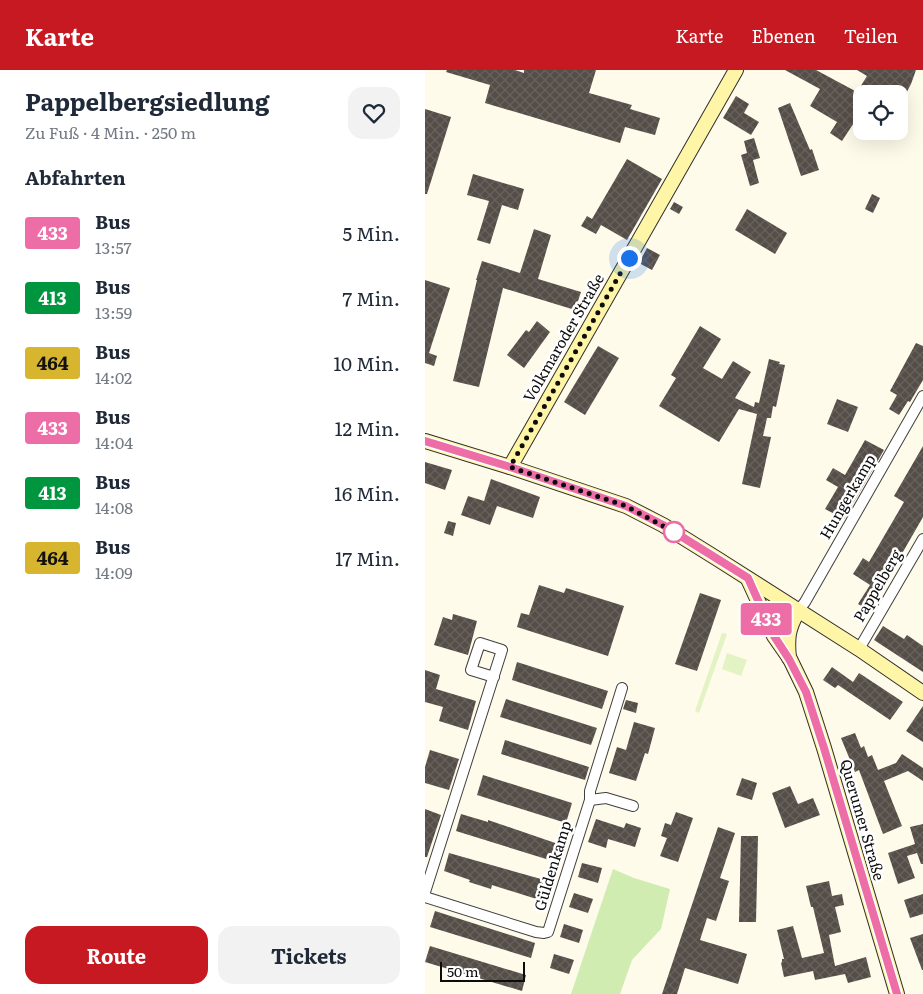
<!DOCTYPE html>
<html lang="de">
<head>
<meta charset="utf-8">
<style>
	:root { --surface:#fff; --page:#f2f2f3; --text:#1f2937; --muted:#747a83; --accent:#c71921 }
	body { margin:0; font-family:Literata,serif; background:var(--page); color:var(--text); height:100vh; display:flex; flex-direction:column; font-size:19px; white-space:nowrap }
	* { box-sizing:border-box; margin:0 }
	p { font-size:16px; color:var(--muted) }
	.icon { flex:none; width:28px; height:28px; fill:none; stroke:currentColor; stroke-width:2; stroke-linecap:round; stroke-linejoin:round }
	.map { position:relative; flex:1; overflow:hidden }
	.sheet { display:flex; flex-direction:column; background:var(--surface); width:425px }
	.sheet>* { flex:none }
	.badge { padding:0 10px; border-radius:4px; font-size:18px; line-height:32px }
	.tools { position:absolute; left:428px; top:15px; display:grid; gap:10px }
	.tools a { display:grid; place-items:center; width:55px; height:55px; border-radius:10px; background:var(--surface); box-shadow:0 5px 20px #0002; font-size:25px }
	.scale { position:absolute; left:15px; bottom:12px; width:85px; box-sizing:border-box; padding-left:5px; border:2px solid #0c0c0c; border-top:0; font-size:14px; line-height:18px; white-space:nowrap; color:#0c0c0c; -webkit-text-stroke:4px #fff; paint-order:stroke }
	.you { position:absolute; width:25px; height:25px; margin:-12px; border:4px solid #fff; border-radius:50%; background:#1a73e8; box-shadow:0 0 0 8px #1a73e833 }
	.map>.badge { position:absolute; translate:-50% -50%; box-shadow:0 0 0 2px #fff }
	h2 { padding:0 25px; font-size:19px; line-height:45px }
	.round { display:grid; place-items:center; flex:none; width:52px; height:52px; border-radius:15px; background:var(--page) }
	.overview { display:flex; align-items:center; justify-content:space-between; height:85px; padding:0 25px }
	h1 { font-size:24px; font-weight:700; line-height:38px }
	.button { display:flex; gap:10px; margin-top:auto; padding:10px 25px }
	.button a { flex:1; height:58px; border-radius:15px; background:var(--accent); color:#fff; font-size:20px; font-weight:700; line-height:58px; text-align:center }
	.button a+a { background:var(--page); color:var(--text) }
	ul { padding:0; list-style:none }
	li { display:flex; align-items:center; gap:15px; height:65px; padding:0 25px }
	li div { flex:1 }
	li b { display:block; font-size:19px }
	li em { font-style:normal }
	li .badge { min-width:55px; font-weight:700; text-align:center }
	header { display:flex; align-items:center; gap:30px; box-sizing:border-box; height:70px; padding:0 25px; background:var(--accent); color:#fff }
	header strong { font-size:24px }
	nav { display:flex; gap:28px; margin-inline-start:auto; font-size:18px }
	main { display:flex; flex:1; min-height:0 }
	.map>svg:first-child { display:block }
	.green { fill:#d0ecb1 }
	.pitch { fill:#e3f3c4 }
	.building { fill:url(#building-cross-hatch) }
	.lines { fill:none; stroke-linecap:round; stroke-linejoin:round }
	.street-casing { stroke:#3f3f3f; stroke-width:12 }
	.secondary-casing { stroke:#2e2e2e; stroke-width:16 }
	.street { stroke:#fff; stroke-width:10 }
	.secondary { stroke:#fff5a6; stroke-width:14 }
	.line-casing { stroke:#fff; stroke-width:11 }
	.line { stroke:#ed6ea7; stroke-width:8 }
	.walk { stroke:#0c0c0c; stroke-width:5; stroke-dasharray:0 9 }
	.stop-dot { fill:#fff; stroke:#ed6ea7; stroke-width:2.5 }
	.labels { text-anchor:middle; stroke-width:5; stroke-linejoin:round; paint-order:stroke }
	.street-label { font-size:15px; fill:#0c0c0c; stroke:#fff }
</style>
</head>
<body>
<header>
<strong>Karte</strong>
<nav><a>Karte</a><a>Ebenen</a><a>Teilen</a></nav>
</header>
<main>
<section class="sheet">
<div class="overview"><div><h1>Pappelbergsiedlung</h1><p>Zu Fuß · 4 Min. · 250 m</p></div><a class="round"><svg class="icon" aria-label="heart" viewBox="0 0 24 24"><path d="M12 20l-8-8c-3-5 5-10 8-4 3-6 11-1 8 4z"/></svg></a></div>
<h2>Abfahrten</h2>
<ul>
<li><span class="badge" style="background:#ed6ea7;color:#fff">433</span><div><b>Bus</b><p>13:57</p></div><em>5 Min.</em></li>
<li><span class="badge" style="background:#009640;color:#fff">413</span><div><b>Bus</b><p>13:59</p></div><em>7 Min.</em></li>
<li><span class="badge" style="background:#d7b52e;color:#111">464</span><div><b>Bus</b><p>14:02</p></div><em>10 Min.</em></li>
<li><span class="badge" style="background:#ed6ea7;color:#fff">433</span><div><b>Bus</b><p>14:04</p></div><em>12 Min.</em></li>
<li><span class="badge" style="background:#009640;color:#fff">413</span><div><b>Bus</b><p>14:08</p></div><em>16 Min.</em></li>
<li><span class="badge" style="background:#d7b52e;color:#111">464</span><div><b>Bus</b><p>14:09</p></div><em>17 Min.</em></li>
</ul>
<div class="button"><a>Route</a><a>Tickets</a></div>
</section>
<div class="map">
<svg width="498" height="924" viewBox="0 0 498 924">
	<defs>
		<pattern id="building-cross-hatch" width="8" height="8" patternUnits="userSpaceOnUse" patternTransform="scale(1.25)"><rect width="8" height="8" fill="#554d47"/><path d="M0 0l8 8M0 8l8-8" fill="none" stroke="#68625d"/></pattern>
	</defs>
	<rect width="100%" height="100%" fill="#fffbeb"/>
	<path class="green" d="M188,799L209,808L245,819L236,859L207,890L195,924H146Z"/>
	<g class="pitch">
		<path d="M297,563L302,564L274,643L270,641Z"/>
		<path d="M302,583L322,590L316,606L297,599Z"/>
	</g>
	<g class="building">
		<path d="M22,0H90L99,3V0H171L164,23L207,35L205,39L235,48L230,65L200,57L195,73L60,33L65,15L21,2Z"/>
		<path d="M360,0H391L432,22L442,6L432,0H491L486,14L474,37V24H435L436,25V42L417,71L405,63L412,52L385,36L395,19Z"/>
		<path d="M311,26L324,34L319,43L334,52L326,65L298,48Z"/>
		<path d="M365,33L385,80L387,79L394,100L376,106L353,38Z"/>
		<path d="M0,39L26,47L2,124H0Z"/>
		<path d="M329,68L335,88L328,90L334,113L325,116L316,85L322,83L319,71Z"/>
		<path d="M202,89L237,109L202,170L176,155L171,164L156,156L162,146L167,149Z"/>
		<path d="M48,104L99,119L93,140L77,135L65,174L52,170L64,131L42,125Z"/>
		<path d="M447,124L455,128L448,143L440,139Z"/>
		<path d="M249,132L258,137L254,144L245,139Z"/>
		<path d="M322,139L362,163L350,184L310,160Z"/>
		<path d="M109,159L126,165L113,209L156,222L150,240L78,218L54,317L28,311L52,210H51L57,191L95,203Z"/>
		<path d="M222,178L235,185L227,200L214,193Z"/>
		<path d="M0,210L25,218L4,283L12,286L9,296L0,293Z"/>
		<path d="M112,251L125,262L99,298L82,285L101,260L104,262Z"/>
		<path d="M275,256L296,269L278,298L297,309L308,291L326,302L310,328L329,337L330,332L334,333L344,289L355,292L354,294L360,295L351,337L348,336L346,348H342L338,366L346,367L335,418L317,414L332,344L314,339L294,372L234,336L251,308L246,305Z"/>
		<path d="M491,273L498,276V310L485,332L483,331L474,345L464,339L472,325L465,321Z"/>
		<path d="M173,276L194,288L160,345L139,332Z"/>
		<path d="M412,329L433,337L423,362L402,354Z"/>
		<path d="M440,370L459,380L419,449L400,439L413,417L401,410L408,398L420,405Z"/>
		<path d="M498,376V447L444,541L433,534L445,515L428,504L438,488L444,492L479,432L469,426Z"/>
		<path d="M0,392L27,400L20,420L0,413Z"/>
		<path d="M66,409L115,427L108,448L72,436L65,455L36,445L43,426L59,431Z"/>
		<path d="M23,451L31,453L28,466L19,463Z"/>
		<path d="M114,515L139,523L141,518L199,536L183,586L92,557L96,543L104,545Z"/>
		<path d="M275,523L296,530L272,601L250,594Z"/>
		<path d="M28,544L52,551L43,585L9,575L18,547L27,550Z"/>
		<path d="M458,556L479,569L482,565L498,576V602L449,570Z"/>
		<path d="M92,592L183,621L177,639L87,610Z"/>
		<path d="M407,597L428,612L434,603L478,632L465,650L413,615L410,618L398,610Z"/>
		<path d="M0,600L15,605L11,619L51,631L43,660L14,651L18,637L0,632Z"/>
		<path d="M81,629L172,658L166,675L75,647Z"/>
		<path d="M201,630L213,633L211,643L198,639Z"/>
		<path d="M498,636V672L481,661Z"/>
		<path d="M209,652L230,658L223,684L220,683L211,711L184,703L192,677L201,680Z"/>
		<path d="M430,663L436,678L439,676L443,687L447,685L453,700L471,693L477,684L498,698V711L483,701L459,711L477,756L458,764L434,700L430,702L416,668Z"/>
		<path d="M80,670L164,697L160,710L76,684Z"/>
		<path d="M5,680L34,689L24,720L0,713V697Z"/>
		<path d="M58,705L147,733L141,753L52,725Z"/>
		<path d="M317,708L332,713L327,730L311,725Z"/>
		<path d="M365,716L373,734L388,728L395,745L360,758L347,723Z"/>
		<path d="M0,739L16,745L2,787H0Z"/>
		<path d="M251,742L268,748L253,792L235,786L242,768L236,766L240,753L246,755Z"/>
		<path d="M36,744L63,752V750L139,776L134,793L31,761Z"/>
		<path d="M171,749L199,758L201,753L216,758L210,777L183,769L181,778L163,772Z"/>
		<path d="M498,754V794H496L492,783L482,786L490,808L473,814L463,783L490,774L485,757Z"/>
		<path d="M293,757L310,763L295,808L304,811L291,851L282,848L275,870L322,884L313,914L260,898L252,924H237Z"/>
		<path d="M316,766H333L331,852H314Z"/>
		<path d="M24,783L116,809L115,812L123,815L118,831L67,815L66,819L44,812L45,810L19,801Z"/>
		<path d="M157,793L177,798L173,813L153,807Z"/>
		<path d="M404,811L407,826L417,824L419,835L410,837L416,862L404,865L410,896L441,887L446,907L423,913L420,904L390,910L388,901L359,907L356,893L357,892V889H359L352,860L368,856L377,888L399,883L388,837H386L381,816Z"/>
		<path d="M149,823L168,829L163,843L144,837Z"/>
		<path d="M498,824V844L485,848L479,830Z"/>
		<path d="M10,841L110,873L106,888L5,857Z"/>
		<path d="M139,854L158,860L154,873L135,867Z"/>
		<path d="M498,864V900H497L485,868Z"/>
		<path d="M5,876L101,905L97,921L0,892Z"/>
		<path d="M129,884L149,890L144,904L125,898Z"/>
	</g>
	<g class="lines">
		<defs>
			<g id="street">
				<path d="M373,541L380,532L498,326"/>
				<path d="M434,579L498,469"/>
				<path d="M165,730L181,728L208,736"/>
				<path d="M0,822C25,741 52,661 77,580L55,573L46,600L69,607"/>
				<path d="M0,827L111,862L119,863L123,862L165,730V721L197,618"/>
			</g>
			<g id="secondary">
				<path d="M0,371L85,397L201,436L238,455L291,488L434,579L498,623"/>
				<path d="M85,397L311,0"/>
				<path d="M323,509L349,566L365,589L381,622L399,678L472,924"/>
				<path d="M364,588C362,568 363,559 373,541"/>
			</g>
		</defs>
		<use href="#street" class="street-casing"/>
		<use href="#secondary" class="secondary-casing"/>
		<use href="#street" class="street"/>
		<use href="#secondary" class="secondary"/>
	</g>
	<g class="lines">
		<defs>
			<path id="line" d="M0,371L85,397L201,436L238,455L323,508L349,566L364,589L381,622L399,678L472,924"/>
		</defs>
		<use href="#line" class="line-casing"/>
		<use href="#line" class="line"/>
		<path class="walk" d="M204,188L85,397L201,436L249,462"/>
	</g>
	<circle class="stop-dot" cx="249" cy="462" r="10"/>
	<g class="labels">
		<g class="street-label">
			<text transform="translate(139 268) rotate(-60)" y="5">Volkmaroder Straße</text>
			<text transform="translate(423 427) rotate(-60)" y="5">Hungerkamp</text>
			<text transform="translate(453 516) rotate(-60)" y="5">Pappelberg</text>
			<text transform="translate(437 750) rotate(74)" y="5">Querumer Straße</text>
			<text transform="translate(128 796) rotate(-73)" y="5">Güldenkamp</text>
		</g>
	</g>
</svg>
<div class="tools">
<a><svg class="icon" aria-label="locate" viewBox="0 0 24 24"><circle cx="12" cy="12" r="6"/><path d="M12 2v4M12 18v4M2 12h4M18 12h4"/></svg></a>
</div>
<div class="scale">50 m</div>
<div class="you" style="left:204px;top:188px"></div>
<b class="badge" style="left:341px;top:549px;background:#ed6ea7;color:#fff">433</b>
</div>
</main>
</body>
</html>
